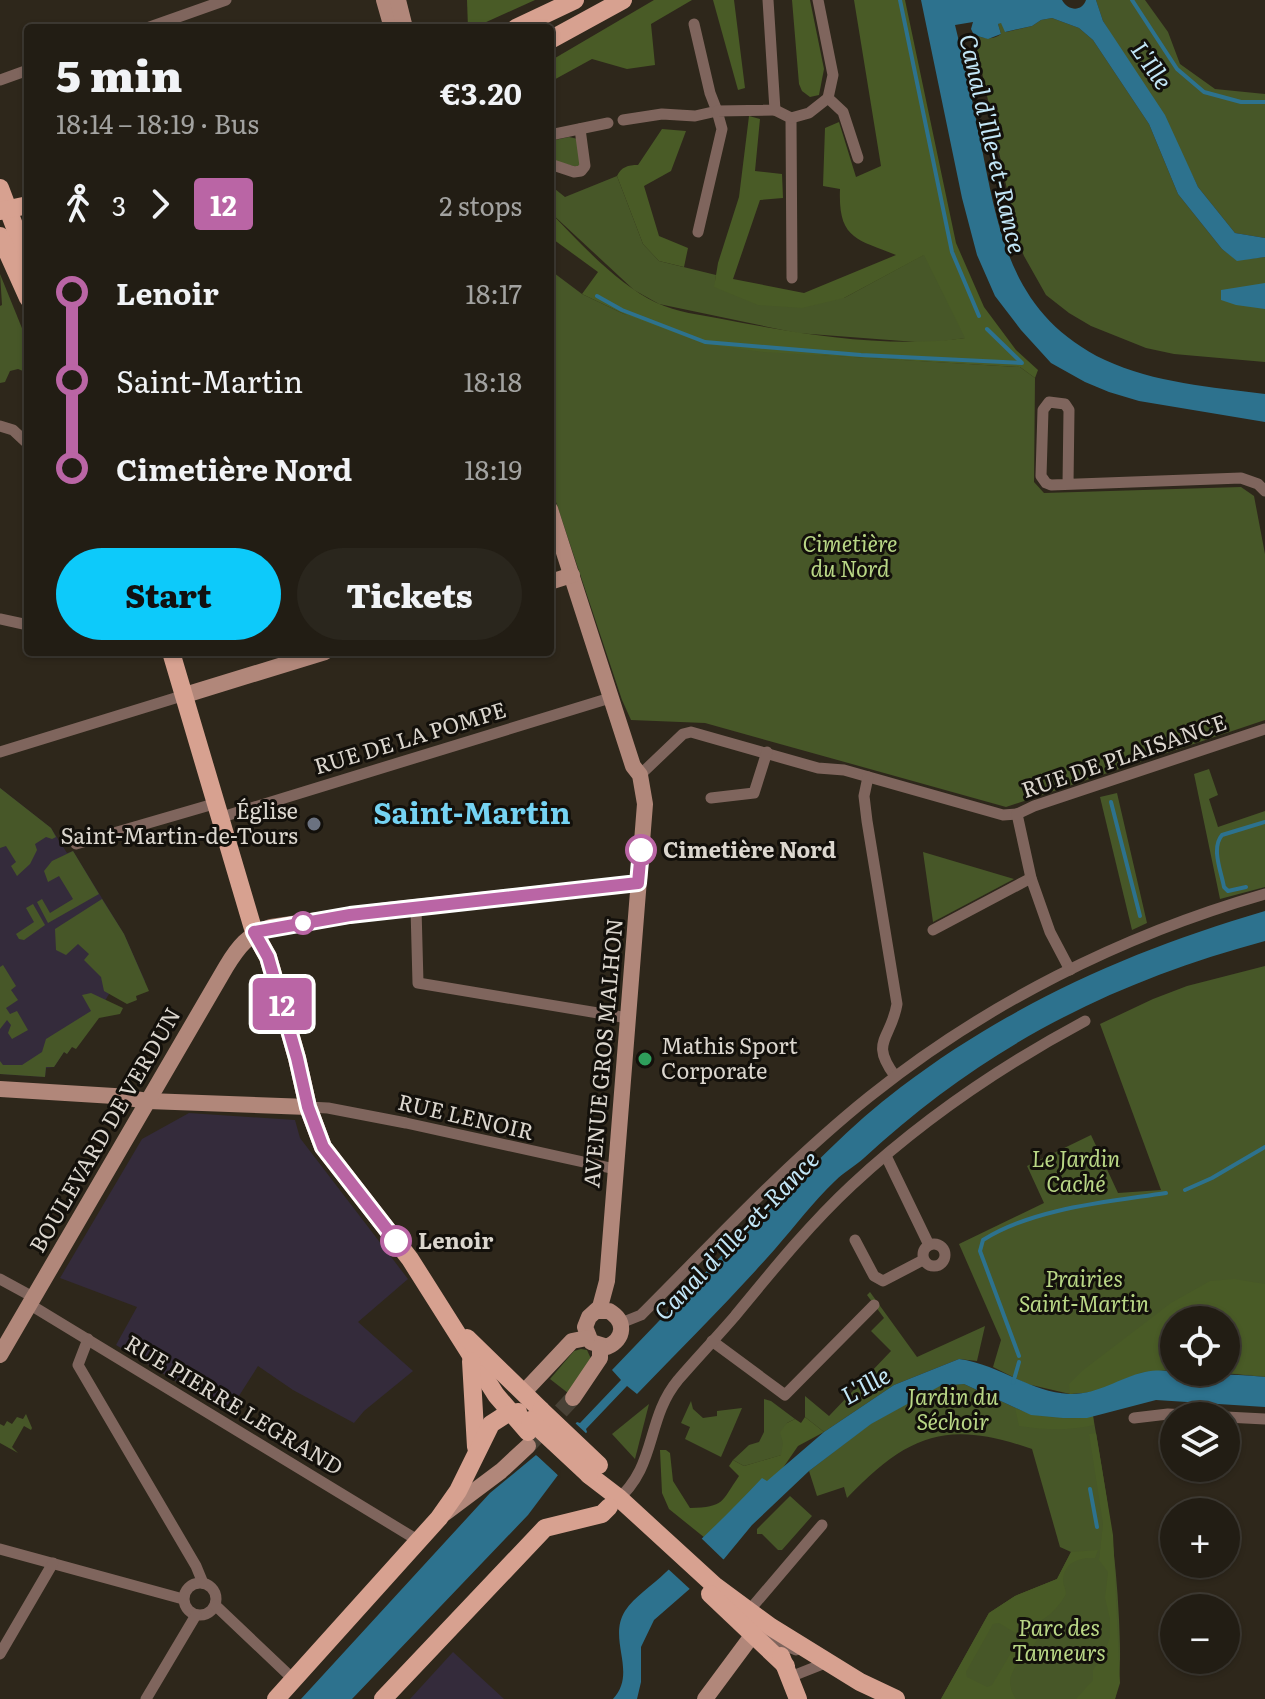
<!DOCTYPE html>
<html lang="en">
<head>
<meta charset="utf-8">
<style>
	:root { --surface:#221d14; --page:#2a261d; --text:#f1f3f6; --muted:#a2a2a0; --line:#3f3b34; --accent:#0dcafa }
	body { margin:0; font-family:Literata,serif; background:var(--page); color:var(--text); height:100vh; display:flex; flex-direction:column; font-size:30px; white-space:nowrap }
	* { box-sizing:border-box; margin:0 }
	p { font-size:26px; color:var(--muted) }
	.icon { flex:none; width:44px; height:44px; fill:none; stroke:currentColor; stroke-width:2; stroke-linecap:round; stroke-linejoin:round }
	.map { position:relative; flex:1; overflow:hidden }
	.sheet { position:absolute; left:24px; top:24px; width:530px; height:632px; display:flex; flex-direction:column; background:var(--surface); border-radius:8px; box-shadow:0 2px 6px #0004,0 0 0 2px var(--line) }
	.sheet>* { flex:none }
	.badge { padding:0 16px; border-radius:6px; font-size:28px; line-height:52px }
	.controls { position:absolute; left:1160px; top:1306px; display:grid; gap:16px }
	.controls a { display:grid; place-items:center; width:80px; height:80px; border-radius:50%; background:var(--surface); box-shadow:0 2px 6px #0004,0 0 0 2px var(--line); font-size:40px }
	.map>.badge { position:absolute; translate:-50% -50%; box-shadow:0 0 0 4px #fff }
	.legs { display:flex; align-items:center; gap:12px; height:88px; padding:0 32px; font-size:26px }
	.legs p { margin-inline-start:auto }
	.summary { display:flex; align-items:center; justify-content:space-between; height:136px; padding:0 32px }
	h1 { font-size:44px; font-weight:800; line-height:60px }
	.button { display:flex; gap:16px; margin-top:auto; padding:16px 32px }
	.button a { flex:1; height:92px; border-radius:48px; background:var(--accent); color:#111; font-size:32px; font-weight:800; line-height:92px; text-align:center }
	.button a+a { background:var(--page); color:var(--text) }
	ul { padding:0 32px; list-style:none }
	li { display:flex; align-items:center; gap:28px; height:88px; font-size:30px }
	li i { display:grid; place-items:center; width:12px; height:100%; margin:0 10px; background:currentColor }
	li i::after { content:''; width:20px; height:20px; margin:-10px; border:6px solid; border-radius:50%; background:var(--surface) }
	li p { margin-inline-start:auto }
	li:first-child i { background:linear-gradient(#0000 50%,currentColor 0) }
	li:last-child i { background:linear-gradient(currentColor 50%,#0000 0) }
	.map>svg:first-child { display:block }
	.education { fill:#342b3b }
	.green { fill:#475728 }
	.forest { fill:#495b26; fill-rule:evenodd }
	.water { fill:#2d728e }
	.pier { fill:#2e271b }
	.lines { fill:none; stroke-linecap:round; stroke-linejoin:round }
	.stream { stroke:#2d728e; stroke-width:4 }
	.secondary-tunnel { stroke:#484136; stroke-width:16; stroke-dasharray:16 8; stroke-linecap:butt }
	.street { stroke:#7f655d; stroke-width:11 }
	.secondary { stroke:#b1877a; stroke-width:16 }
	.primary { stroke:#d7a190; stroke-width:18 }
	.primary-bridge { stroke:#d7a190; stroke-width:18 }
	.line-1-casing { stroke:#fff; stroke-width:18 }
	.line-1 { stroke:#ba65a5; stroke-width:12 }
	.worship-dot { fill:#6b7280; stroke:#13100b; stroke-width:3 }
	.stop-1-dot { fill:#fff; stroke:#ba65a5; stroke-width:4 }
	.leisure-dot { fill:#2e9e5b; stroke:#13100b; stroke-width:3 }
	.labels { text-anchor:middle; stroke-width:6; stroke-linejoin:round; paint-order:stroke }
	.park-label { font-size:22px; font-style:italic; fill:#b9d786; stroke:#13100b }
	.street-label { font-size:22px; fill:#dbd6ce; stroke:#13100b }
	.poi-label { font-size:22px; fill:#dbd6ce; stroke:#13100b; text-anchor:end }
	.stop-label { font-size:22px; font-weight:bold; fill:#dbd6ce; stroke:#13100b; text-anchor:start }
	.water-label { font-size:24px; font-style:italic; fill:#c2e6f7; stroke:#13100b }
	.district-label { font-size:30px; font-weight:bold; fill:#75d3f3; stroke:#13100b }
</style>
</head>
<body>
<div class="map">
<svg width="1265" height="1699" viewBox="0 0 1265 1699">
	<rect width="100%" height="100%" fill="#2e271b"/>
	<g class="education">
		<path d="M0,788L51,828L67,853L73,851L124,934L145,981L109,994L96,1016L84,1028L67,1054L64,1052L54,1067L46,1068L45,1077L0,1074Z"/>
		<path d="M189,1113L295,1120L300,1138L408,1279L358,1322L413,1371L364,1411L354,1423L293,1390L258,1366L228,1413L116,1345L137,1307L60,1278L142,1139Z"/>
		<path d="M453,1652L491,1687L504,1699H410Z"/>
	</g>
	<g class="green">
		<path d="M1096,0H1145L1168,32L1180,64L1215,89L1265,94V238L1235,233L1198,187L1182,154L1103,21Z"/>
		<path d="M1052,18L1079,28L1093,40L1149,124L1178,194L1222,249L1237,260L1265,257V362L1174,354L1146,348L1091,326L1069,313L1046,295L1024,256L1018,241L974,35C984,38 992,41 1001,34L998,24L1001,22L1006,32L1032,26L1041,20Z"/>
		<path d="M569,137L578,139L581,164L577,167L550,160V141Z"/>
		<path d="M617,176L643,244L659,261L716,275L715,287L844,298L925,254L966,338L929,343L797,333L659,304L634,290L550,212V185L565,197Z"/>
		<path d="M550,270L582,294L624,314L821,355L1020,367L1035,378L1034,482L1044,493L1241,487L1254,496L1265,554V720L1006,807L705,723L631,720L622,700L550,484Z"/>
		<path d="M0,274L28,343V373L18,369L10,371L5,382L0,383V306L2,305Z"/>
		<path d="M1209,769L1218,795L1209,799L1218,827L1265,811V887L1220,899L1194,774Z"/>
		<path d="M0,788L51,828L56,837L52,839L46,837L35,844L37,850L30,864L17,876L11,866L16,862L6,846L0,848Z"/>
		<path d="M1117,793L1147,923L1132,930L1100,797Z"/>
		<path d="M73,851L99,894L48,923L37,902L42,899L50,913L73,899L59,876L48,882L44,871L52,861Z"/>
		<path d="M923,852L1014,879L933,922Z"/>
		<path d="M102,899L124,934L149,991L136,996L137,1000L127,1004L104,991L101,977L84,960L89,954L78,944L66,955L56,950L55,929Z"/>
		<path d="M33,904L45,925L24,940L19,939L16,934L34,922L26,908Z"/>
		<path d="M3,965L16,986L11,990L18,1000L6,1008L10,1014L17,1011L28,1030L12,1039L8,1033L11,1025L7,1020L0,1029V967Z"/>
		<path d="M1265,966V1377L1214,1372H1226V1320H1174V1370H1163L1070,1394L1027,1384L993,1367L1001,1340L959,1244L1044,1203L1027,1166L1091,1135L1118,1193L1161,1190L1100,1024L1153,999L1187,986Z"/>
		<path d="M91,993L123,1008L120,1014L99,1018L76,1049L72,1047L67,1054L64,1052L54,1067H46L45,1077L0,1074V1061L3,1065H22L42,1052L46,1039L91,1011L82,995Z"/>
		<path d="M870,1292L917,1357L985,1326L977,1361L959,1359L894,1385L824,1432L805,1417V1396L829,1416L891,1351L871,1331L884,1318L867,1295Z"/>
		<path d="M581,1349L587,1350L592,1361L568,1393L550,1379L574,1351Z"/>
		<path d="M964,1384L1031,1415L1093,1416C1105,1484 1116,1550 1119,1619C1120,1646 1122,1673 1115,1699H941L989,1613L1015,1596L1057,1579L1071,1552L1060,1547L1032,1449C946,1419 908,1435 847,1498L844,1487L817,1496L809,1471L870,1424L940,1385Z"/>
		<path d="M764,1399L771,1401L795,1419L787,1423L782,1455L744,1466L733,1460L749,1445L759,1442L764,1432Z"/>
		<path d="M691,1401L693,1409L703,1418L717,1416V1411L742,1408L721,1457L685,1439L690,1427L681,1423Z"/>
		<path d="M649,1404L635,1459L612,1434Z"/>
		<path d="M26,1414L32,1428L31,1430L24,1426L12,1447L18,1453L0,1443V1424L4,1426L7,1421L12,1424L17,1417L23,1419Z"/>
		<path d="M790,1496L812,1516L782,1550H778L762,1534H757V1529Z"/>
	</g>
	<g class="forest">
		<path d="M467,0H535L473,28H468Z"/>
		<path d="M654,0H692L651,24L655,65L627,69L592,59L550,82V61Z"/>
		<path d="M713,0H734L745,88L738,90Z"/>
		<path d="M792,0H810L824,69L819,95L810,97L802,91L799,84Z"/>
		<path d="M854,0H905L956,243L984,307L1016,350L1038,370L1035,378L1020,367L763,352L704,344L624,314L582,294L598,272L550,237V212C580,243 618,285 657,303C676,312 701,315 722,319C799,334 888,349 965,338L924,255L844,298L802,308L758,305L714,287L718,263L739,197L749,116L760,119L755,171L782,174L783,198L760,200L733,279L804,293L896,255C856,239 838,239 840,189L823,186L825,128L839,122L856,177L881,166Z"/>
		<path d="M662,129L686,131L671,171L644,186L659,236L688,248L684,267L659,261L643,244L617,176C621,167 628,165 638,165Z"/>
		<path d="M1234,1279L1265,1284V1376L1214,1372H1226V1320H1174V1370L1142,1372L1096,1392L1070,1394L1069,1384L1082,1371L1171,1303L1210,1281Z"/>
		<path d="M1015,1408C1037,1417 1068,1422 1093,1416L1094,1425C1069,1431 1045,1430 1019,1426Z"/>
		<path d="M805,1417L824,1432L798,1446L776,1478L705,1538L669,1509L662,1493L660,1450H666L670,1453L673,1481L690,1508C725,1507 721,1502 739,1476L729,1466L733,1460L744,1466L781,1455L783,1443L780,1432L787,1423L795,1419L801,1423Z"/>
		<path d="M1096,1433L1113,1535L1120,1683L1115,1699H1076L1093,1680V1670L1104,1654L1110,1637V1619L1105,1598L1108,1572L1099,1560L1103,1524L1089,1434Z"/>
		<path d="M1098,1550L1095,1558C1080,1557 1064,1562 1063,1580C1063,1585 1066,1589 1066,1594C1059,1608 1042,1624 1028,1625L1035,1629L1037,1640C1026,1660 998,1672 1016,1699H941L989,1613L1015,1596L1057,1579L1071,1552ZM999,1623L1017,1634L1019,1639L992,1685L987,1687L967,1677L966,1672L993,1624Z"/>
	</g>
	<g class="water">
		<path d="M921,0H1062C1068,11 1082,12 1086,0H1096L1103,21L1165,115L1198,187L1235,233L1265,238V257L1237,261L1222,249L1178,194L1149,124L1093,40L1079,28L1052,18L1041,20L1032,26L1005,32L1001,23L998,24L1001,34L988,39L974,35L971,29L973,22L955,25C965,64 973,104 981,144C999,235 1012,315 1105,360C1154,383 1212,387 1265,394V422L1139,401L1109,392L1085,382L1051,363L1021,330L995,296L977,255L962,198Z"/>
		<path d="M1265,283V309L1236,305L1221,300V290Z"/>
		<path d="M1265,911V941C1109,983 983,1048 864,1158C855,1166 844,1172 835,1181C813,1202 795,1226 775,1249C731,1299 683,1346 637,1394L627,1386L586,1429L587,1432L555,1471L558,1475L528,1515L352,1699H301L490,1493L536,1455L541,1458L577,1422L580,1423L621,1380L612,1370L749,1227L759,1220C805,1174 849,1126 901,1087C1012,1003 1132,950 1265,911Z"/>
		<path d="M959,1359C998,1364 1030,1392 1069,1394C1098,1395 1118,1378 1145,1372C1158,1369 1169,1371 1179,1372C1208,1374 1236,1374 1265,1377V1407L1156,1400L1087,1418H1063L1031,1415L964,1384L940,1386L871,1424L809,1471L752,1525L724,1559L654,1620L641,1647V1682L637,1699H613C638,1672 607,1640 625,1611C634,1597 653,1585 665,1573C699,1542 731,1511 762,1478L767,1481L824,1432L894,1385Z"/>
	</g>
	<g class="pier">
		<path d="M573,1421L589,1436L560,1471L561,1478L533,1452L540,1453Z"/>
		<path d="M698,1535L726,1562L692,1591L666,1567Z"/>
	</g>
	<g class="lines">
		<g class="stream">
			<path d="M900,0L952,252L979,316"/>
			<path d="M1132,0L1177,69L1204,92L1241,102H1265"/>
			<path d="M597,296L622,310L705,342L861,355L1022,363"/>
			<path d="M987,329L1021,362"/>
			<path d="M1111,802L1140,916"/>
			<path d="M1246,887L1228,891L1224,887C1221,871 1211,848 1222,835L1265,822"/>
			<path d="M1185,1190L1212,1178L1265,1147"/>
			<path d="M1019,1356L980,1251L983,1240C1034,1208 1107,1202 1166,1193"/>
			<path d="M1013,1383L1019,1362"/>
			<path d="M1090,1489L1097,1527"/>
		</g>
		<path class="secondary-tunnel" d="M528,1446L573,1398"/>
		<g class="street">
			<path d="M818,0L833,75L828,98"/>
			<path d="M147,28L226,0"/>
			<path d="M0,80L28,70"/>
			<path d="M775,110L791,118L792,278"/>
			<path d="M791,118L809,113L828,98L843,112L858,158"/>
			<path d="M623,120L662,114L695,116L717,111L710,93L694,24"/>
			<path d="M550,135L608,123"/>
			<path d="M550,164L574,172L581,171L585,166L580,129"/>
			<path d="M698,232L722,129L717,111L775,110L768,0"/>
			<path d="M0,426L13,430L28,444"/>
			<path d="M1068,484L1069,410L1065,404L1049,402L1043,410L1041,476L1046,483L1051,485L1241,478L1258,484L1265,491"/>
			<path d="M0,619L28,625"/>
			<path d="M0,752L185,695"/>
			<path d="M640,775L683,734L691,732L818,768L844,770L1003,815L1017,814"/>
			<path d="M868,777L864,796L867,821L897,1004C891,1040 869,1041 895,1076"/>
			<path d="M711,798L754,793L767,752"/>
			<path d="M222,817L610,698"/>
			<path d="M76,844L217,803"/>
			<path d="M416,908L418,983L628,1018"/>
			<path d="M933,930L1031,878"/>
			<path d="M1070,970L1050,932L1031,878L1017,814L1034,806L1265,729"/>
			<path d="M308,1107L328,1108L406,1123L615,1169"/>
			<path d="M886,1156L929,1245"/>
			<path d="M855,1240L874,1276L883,1281L923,1260"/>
			<circle cx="934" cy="1255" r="11"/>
			<path d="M0,1279L33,1297"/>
			<path d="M29,1304L419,1541"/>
			<path d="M621,1323L641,1315C715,1241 787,1163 869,1097C985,1004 1122,935 1265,894"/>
			<path d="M88,1339L78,1365L196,1566L203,1583"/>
			<path d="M712,1341L785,1395L874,1305"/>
			<path d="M1226,1417L1265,1419"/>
			<path d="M1134,1418L1168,1414L1208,1416"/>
			<path d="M615,1502C658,1466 645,1420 678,1380C697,1358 716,1338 735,1316C772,1271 809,1225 852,1185C922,1120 1001,1066 1085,1021"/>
			<path d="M0,1549L183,1599"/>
			<circle cx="200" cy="1599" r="16"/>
			<path d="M215,1605L293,1679"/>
			<path d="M747,1613L822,1525"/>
			<path d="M760,1635L796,1650"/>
			<path d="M0,1654L53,1563"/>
			<path d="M790,1677L828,1662"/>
			<path d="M146,1699L196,1615"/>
		</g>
		<g class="secondary">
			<path d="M384,0L392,28"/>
			<path d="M398,0L405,28"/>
			<path d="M550,509L633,766L640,775L645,804L607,1281L600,1307L589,1317L585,1327L591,1342L607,1347C625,1339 626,1321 609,1311H597"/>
			<path d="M550,582L572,575"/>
			<path d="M185,695L325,652"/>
			<path d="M0,1089L114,1096L148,1101L308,1107"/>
			<path d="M0,1355L226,967C238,947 248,934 271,927L388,910L638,883"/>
			<path d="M523,1393L572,1341L587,1338"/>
			<path d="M573,1398L600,1358V1347"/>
			<path d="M445,1513L501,1471L528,1446"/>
			<path d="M705,1699L754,1633"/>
		</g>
		<g class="primary">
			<path d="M516,28L575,0"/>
			<path d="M550,40L623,0"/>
			<path d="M0,188L28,262"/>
			<path d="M0,211L28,205"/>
			<path d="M0,236L28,298"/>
			<path d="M171,652L254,932L268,957L297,1058L308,1107L323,1147L410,1259L496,1395L528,1432"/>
			<path d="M467,1338L541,1410"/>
			<path d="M471,1361L476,1447"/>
			<path d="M589,1475L619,1498L714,1585L771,1627L860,1682L896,1699"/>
			<path d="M710,1594L786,1666"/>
			<path d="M781,1656L798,1699"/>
			<path d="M276,1699L439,1518L458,1491L491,1424L505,1415L518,1412"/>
			<path d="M383,1699L545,1528L602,1514L609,1507"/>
		</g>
		<g class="primary-bridge">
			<path d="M541,1410L599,1465"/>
			<path d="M530,1420L589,1475"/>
		</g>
	</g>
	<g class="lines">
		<defs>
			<path id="line-1" d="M396,1241L323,1147L308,1107L297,1058L268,957L254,932L350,915L638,883L641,850"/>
		</defs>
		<use href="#line-1" class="line-1-casing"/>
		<use href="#line-1" class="line-1"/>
	</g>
	<circle class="worship-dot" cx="314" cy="824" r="8"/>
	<g class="stop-1-dot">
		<circle cx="641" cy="850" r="14"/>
		<circle cx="303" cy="923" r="10"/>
		<circle cx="396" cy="1241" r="14"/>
	</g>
	<circle class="leisure-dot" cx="645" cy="1059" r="8"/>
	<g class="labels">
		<g class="park-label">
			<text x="850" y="552">Cimetière<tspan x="850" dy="25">du Nord</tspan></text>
			<text x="1076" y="1167">Le Jardin<tspan x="1076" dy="25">Caché</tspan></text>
			<text x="1084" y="1287">Prairies<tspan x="1084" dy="25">Saint-Martin</tspan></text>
			<text x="953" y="1405">Jardin du<tspan x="953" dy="25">Séchoir</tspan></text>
			<text x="1059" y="1636">Parc des<tspan x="1059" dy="25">Tanneurs</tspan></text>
		</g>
		<g class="street-label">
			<text transform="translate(410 738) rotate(-17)" y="8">RUE DE LA POMPE</text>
			<text transform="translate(1124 756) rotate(-19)" y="8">RUE DE PLAISANCE</text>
			<text transform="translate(603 1053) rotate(-85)" y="8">AVENUE GROS MALHON</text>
			<text transform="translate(466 1117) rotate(13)" y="8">RUE LENOIR</text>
			<text transform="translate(105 1130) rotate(-60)" y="8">BOULEVARD DE VERDUN</text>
			<text transform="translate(234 1405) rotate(31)" y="8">RUE PIERRE LEGRAND</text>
		</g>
		<g class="poi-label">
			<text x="298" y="819">Église<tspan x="298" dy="25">Saint-Martin-de-Tours</tspan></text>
			<text x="661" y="1054" text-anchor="start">Mathis Sport<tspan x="661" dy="25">Corporate</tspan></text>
		</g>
		<g class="stop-label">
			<text x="663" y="858">Cimetière Nord</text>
			<text x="418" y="1249">Lenoir</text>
		</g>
		<g class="water-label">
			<text transform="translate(1151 66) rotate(55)" y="8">L'Ille</text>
			<text transform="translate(992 144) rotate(77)" y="8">Canal d'Ille-et-Rance</text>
			<text transform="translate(737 1236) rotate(-46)" y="8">Canal d'Ille-et-Rance</text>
			<text transform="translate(866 1386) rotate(-29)" y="8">L'Ille</text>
		</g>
		<g class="district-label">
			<text x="472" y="824">Saint-Martin</text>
		</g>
	</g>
</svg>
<div class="controls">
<a><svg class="icon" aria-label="locate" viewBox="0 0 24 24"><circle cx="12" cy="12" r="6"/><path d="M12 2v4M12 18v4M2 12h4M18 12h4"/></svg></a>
<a><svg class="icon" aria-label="layers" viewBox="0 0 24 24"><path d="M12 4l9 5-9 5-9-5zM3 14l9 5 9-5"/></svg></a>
<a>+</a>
<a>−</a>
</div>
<b class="badge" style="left:282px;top:1004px;background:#ba65a5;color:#fff">12</b>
<section class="sheet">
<div class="summary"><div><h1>5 min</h1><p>18:14 – 18:19 · Bus</p></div><b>€3.20</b></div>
<div class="legs"><svg class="icon" aria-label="walk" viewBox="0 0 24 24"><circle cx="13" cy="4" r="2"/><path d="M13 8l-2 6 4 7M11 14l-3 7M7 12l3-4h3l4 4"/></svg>3<svg class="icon" aria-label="forward" viewBox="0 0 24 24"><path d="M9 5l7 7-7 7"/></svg><b class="badge" style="background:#ba65a5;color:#fff">12</b><p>2 stops</p></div>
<ul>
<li><i style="color:#ba65a5"></i><b>Lenoir</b><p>18:17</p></li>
<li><i style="color:#ba65a5"></i><span>Saint-Martin</span><p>18:18</p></li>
<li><i style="color:#ba65a5"></i><b>Cimetière Nord</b><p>18:19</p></li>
</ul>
<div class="button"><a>Start</a><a>Tickets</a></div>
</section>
</div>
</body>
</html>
